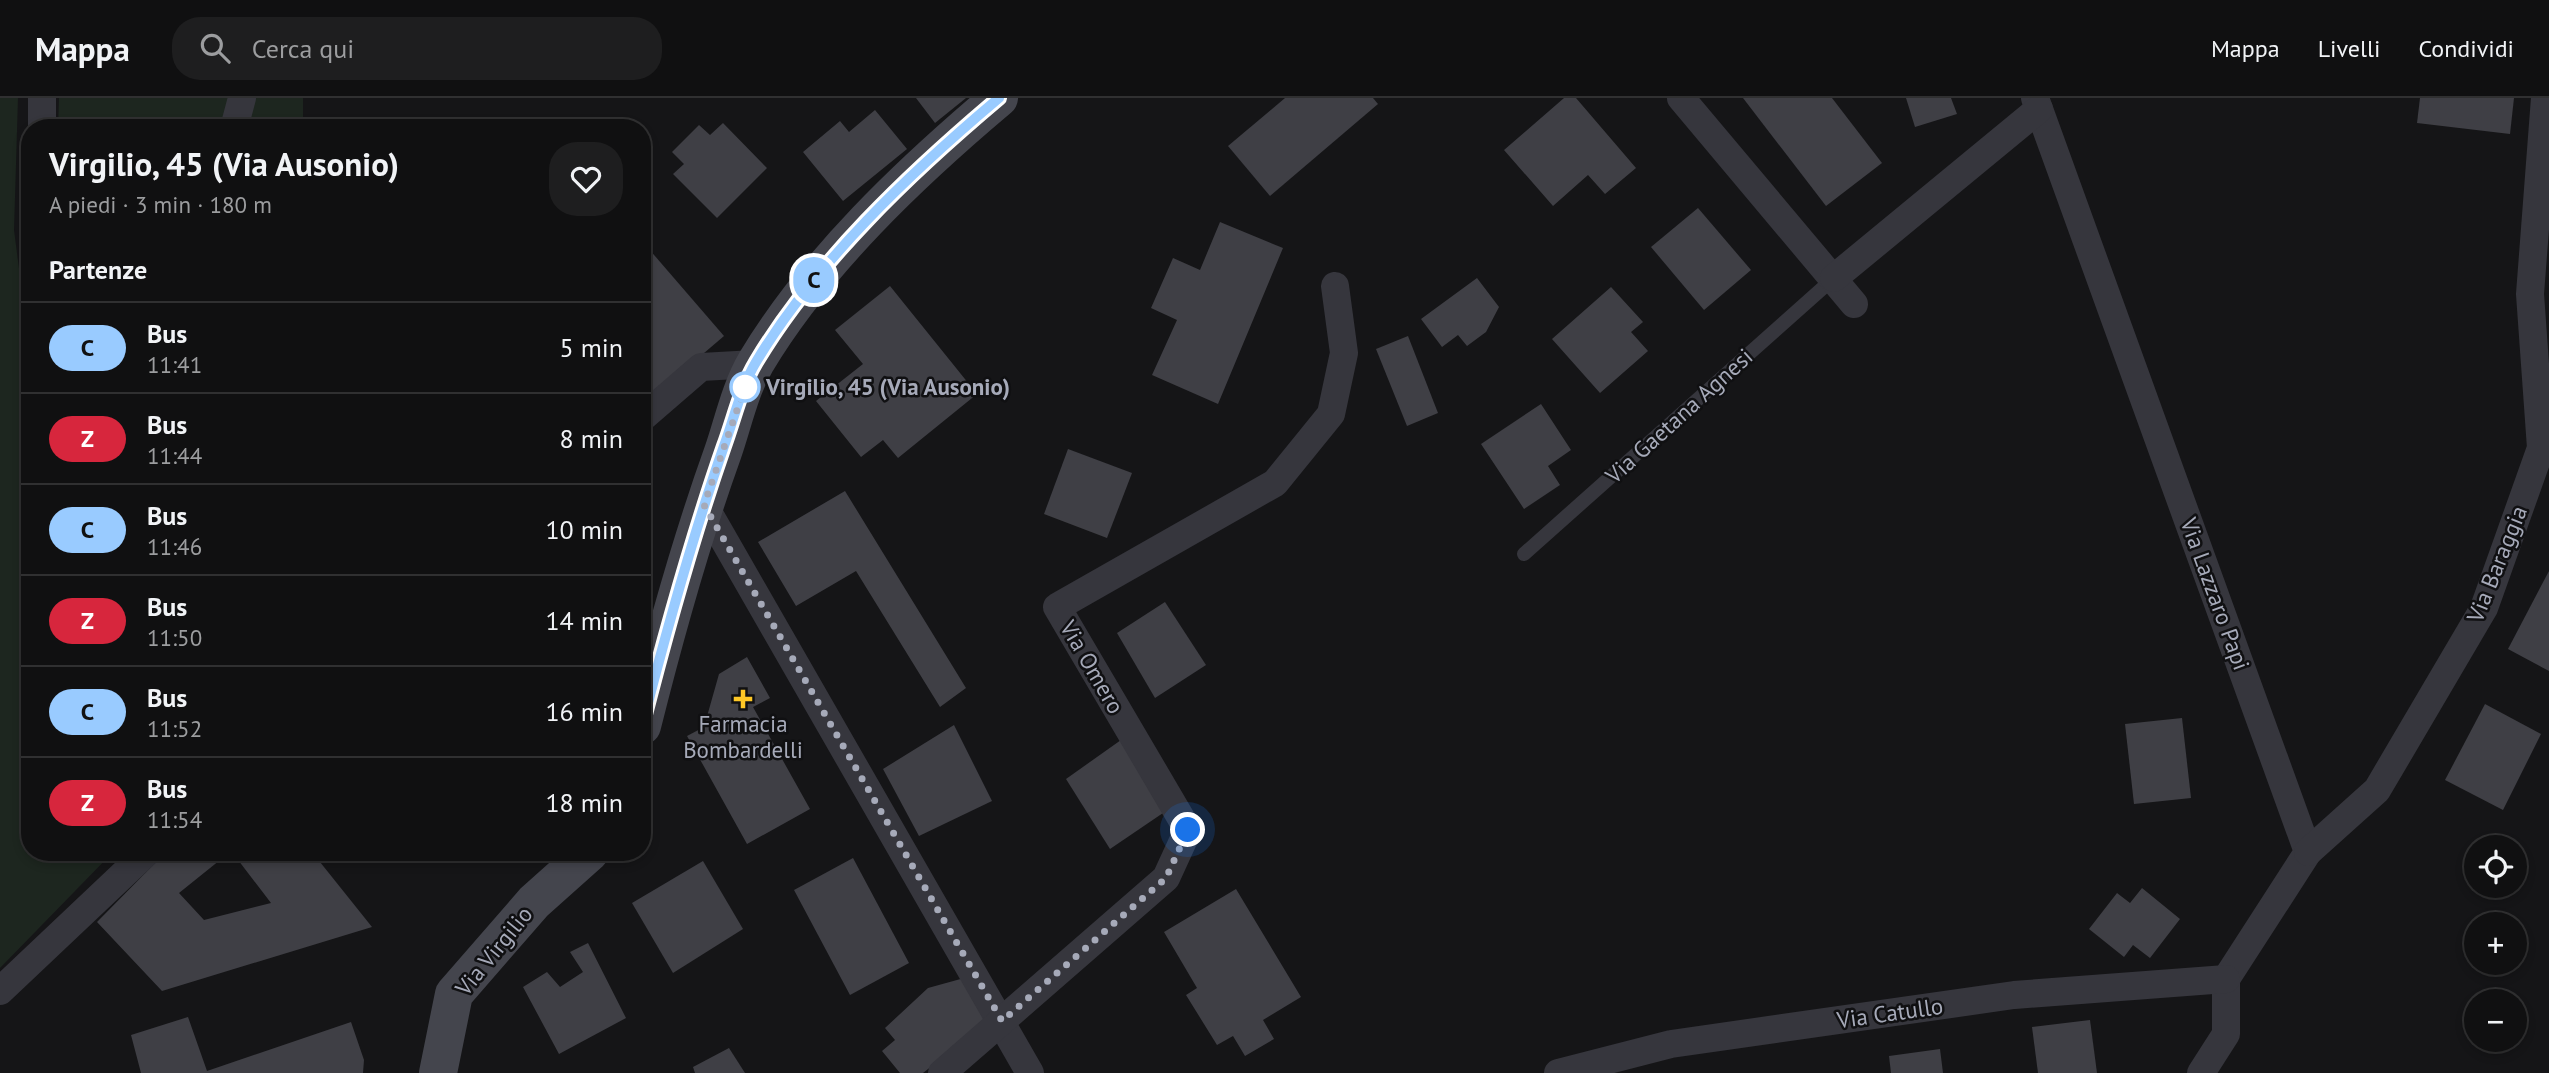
<!DOCTYPE html>
<html lang="it">
<head>
<meta charset="utf-8">
<style>
	:root { --surface:#101011; --page:#1e1e1f; --text:#f1f3f6; --muted:#9c9d9f; --line:#303031 }
	body { margin:0; font-family:"PT Sans",sans-serif; background:var(--page); color:var(--text); height:100vh; display:flex; flex-direction:column; font-size:26px; white-space:nowrap }
	* { box-sizing:border-box; margin:0 }
	p { font-size:23px; color:var(--muted) }
	.icon { flex:none; width:38px; height:38px; fill:none; stroke:currentColor; stroke-width:2; stroke-linecap:round; stroke-linejoin:round }
	.map { position:relative; flex:1; overflow:hidden }
	.side { position:absolute; left:21px; top:21px; width:630px; height:742px; display:flex; flex-direction:column; background:var(--surface); border-radius:28px; box-shadow:0 4px 10px #0003,0 0 0 2px var(--line) }
	.side>* { flex:none }
	.badge { padding:0 14px; border-radius:23px; font-size:24px; line-height:46px }
	.tools { position:absolute; left:2464px; top:737px; display:grid; gap:14px }
	.tools a { display:grid; place-items:center; width:63px; height:63px; border-radius:50%; background:var(--surface); box-shadow:0 4px 10px #0003,0 0 0 2px var(--line); font-size:35px }
	.you { position:absolute; width:35px; height:35px; margin:-18px; border:5px solid #fff; border-radius:50%; background:#1a73e8; box-shadow:0 0 0 10px #1a73e833 }
	.map>.badge { position:absolute; translate:-50% -50%; box-shadow:0 0 0 4px #fff }
	h2 { padding:0 28px; font-size:26px; line-height:63px }
	.round { display:grid; place-items:center; flex:none; width:74px; height:74px; border-radius:28px; background:var(--page) }
	.overview { display:flex; align-items:center; justify-content:space-between; height:119px; padding:0 28px }
	h1 { font-size:33px; font-weight:800; line-height:52px }
	ul { padding:0; list-style:none }
	li { display:flex; align-items:center; gap:21px; height:91px; padding:0 28px; border-top:2px solid var(--line) }
	li div { flex:1 }
	li b { display:block; font-size:26px }
	li em { font-style:normal }
	li .badge { min-width:77px; font-weight:700; text-align:center }
	header { display:flex; align-items:center; gap:42px; box-sizing:border-box; height:98px; padding:0 35px; background:var(--surface); border-bottom:2px solid var(--line) }
	header strong { font-size:33px }
	nav { display:flex; gap:38px; margin-inline-start:auto; font-size:24px }
	.search { width:490px; height:63px; background:var(--page); display:flex; align-items:center; gap:18px; box-sizing:border-box; padding:0 24px; border-radius:28px; color:var(--muted); font-size:26px }
	.map>svg:first-child { display:block }
	.green { fill:#1d261f }
	.building { fill:#3f3f45 }
	.lines { fill:none; stroke-linecap:round; stroke-linejoin:round }
	.service { stroke:#36363d; stroke-width:14 }
	.minor { stroke:#36363d; stroke-width:28 }
	.secondary { stroke:#44454d; stroke-width:38 }
	.line-casing { stroke:#fff; stroke-width:16 }
	.line { stroke:#99cbff; stroke-width:10 }
	.walk { stroke:#a6aab9; stroke-width:7; stroke-dasharray:0 12.6 }
	.stop-dot { fill:#fff; stroke:#99cbff; stroke-width:3.5 }
	.poi-dot { fill:#ffc826; stroke:#101012; stroke-width:2.5 }
	.labels { text-anchor:middle; stroke-width:5; stroke-linejoin:round; paint-order:stroke }
	.stop-label { font-size:23px; font-weight:bold; fill:#a6aab9; stroke:#101012; text-anchor:start }
	.street-label { font-size:23px; fill:#a6aab9; stroke:#101012 }
	.poi-label { font-size:23px; fill:#a6aab9; stroke:#101012 }
</style>
</head>
<body>
<header>
<strong>Mappa</strong>
<div class="search"><svg class="icon" aria-label="search" viewBox="0 0 24 24"><circle cx="10" cy="10" r="6"/><path d="M15 15l6 6"/></svg>Cerca qui</div>
<nav><a>Mappa</a><a>Livelli</a><a>Condividi</a></nav>
</header>
<div class="map">
<svg width="2549" height="975" viewBox="0 0 2549 975">
	<rect width="100%" height="100%" fill="#151517"/>
	<g class="green">
		<path d="M0,0H18L14,132L30,255V754H113L0,870Z"/>
		<path d="M59,0H303V30H58Z"/>
	</g>
	<g class="building">
		<path d="M916,0H966L935,25Z"/>
		<path d="M1285,0H1373L1378,6L1270,98L1228,48Z"/>
		<path d="M1564,0H1576L1636,70L1605,96L1588,77L1553,108L1504,52Z"/>
		<path d="M1743,0H1832L1882,65L1826,108Z"/>
		<path d="M1906,0H1951L1957,16L1915,29Z"/>
		<path d="M2420,0H2514L2510,36L2417,25Z"/>
		<path d="M875,12L907,51L843,103L803,54L840,23L849,34Z"/>
		<path d="M723,25L767,70L717,120L673,76L684,66L672,54L699,27L710,37Z"/>
		<path d="M1698,110L1751,172L1704,212L1651,149Z"/>
		<path d="M1220,124L1283,150L1218,306L1152,277L1177,222L1151,210L1173,160L1200,172Z"/>
		<path d="M642,143L724,238L642,308Z"/>
		<path d="M1477,180L1499,209L1486,234L1467,248L1458,237L1442,249L1421,221Z"/>
		<path d="M890,188L977,296L898,360L883,342L861,359L816,303L863,266L835,232Z"/>
		<path d="M1611,189L1643,224L1631,234L1648,253L1600,295L1552,241Z"/>
		<path d="M1408,238L1438,315L1407,328L1376,251Z"/>
		<path d="M1541,306L1571,352L1548,368L1560,387L1524,411L1481,346Z"/>
		<path d="M1068,351L1132,375L1107,440L1044,416Z"/>
		<path d="M845,393L966,590L940,609L856,473L796,508L758,444Z"/>
		<path d="M2549,473V573L2508,551Z"/>
		<path d="M1165,504L1206,567L1155,600L1117,535Z"/>
		<path d="M747,559L770,600L753,609L810,711L747,746L687,638L704,629L719,576Z"/>
		<path d="M2485,606L2541,636L2503,712L2445,682Z"/>
		<path d="M2182,620L2191,700L2134,706L2125,626Z"/>
		<path d="M954,627L992,703L919,738L883,671Z"/>
		<path d="M1121,642L1163,715L1110,751L1066,681Z"/>
		<path d="M166,754H230L179,795L204,822L271,805L232,754H312L372,829L162,893L97,824Z"/>
		<path d="M853,760L909,865L850,897L794,792Z"/>
		<path d="M703,763L743,831L673,875L632,805Z"/>
		<path d="M2142,790L2180,821L2150,860L2133,847L2124,859L2089,831L2117,795L2130,805Z"/>
		<path d="M1236,791L1301,899L1263,922L1274,941L1245,958L1233,938L1217,947L1186,897L1197,890L1164,834Z"/>
		<path d="M588,845L626,920L559,956L523,889L547,874L560,889L583,874L570,854Z"/>
		<path d="M975,877L998,916L923,975H900L882,953L895,942L885,930L928,890Z"/>
		<path d="M188,919L207,973L351,924L364,962L363,975H141L131,937Z"/>
		<path d="M2090,922L2097,975H2038L2032,929Z"/>
		<path d="M729,950L745,975H695L693,969Z"/>
		<path d="M1940,951L1943,975H1891L1889,958Z"/>
	</g>
	<g class="lines">
		<path class="service" d="M1524,456L1834,180"/>
		<g class="minor">
			<path d="M42,0V30"/>
			<path d="M1681,0L1854,206"/>
			<path d="M2035,0L2308,754L2226,881V936L2201,975"/>
			<path d="M234,30L242,0"/>
			<path d="M1834,180L2039,11"/>
			<path d="M642,320L701,269L755,266"/>
			<path d="M704,407L1030,975"/>
			<path d="M2308,754L2377,692L2484,510L2541,350L2530,196L2545,0"/>
			<path d="M0,893L147,754"/>
			<path d="M942,975L1166,780L1188,732L1057,509L1275,385L1331,316L1344,255L1335,188"/>
			<path d="M1558,975L1671,946L2014,897L2226,881"/>
		</g>
		<g class="secondary">
			<path d="M642,628C665,536 691,443 723,354C733,325 740,291 756,264C816,164 910,75 999,0"/>
			<path d="M438,975L454,896L534,804L590,754"/>
		</g>
	</g>
	<g class="lines">
		<defs>
			<path id="line" d="M642,628C666,534 692,440 724,348C734,321 741,289 756,264C816,164 910,75 999,0"/>
		</defs>
		<use href="#line" class="line-casing"/>
		<use href="#line" class="line"/>
		<path class="walk" d="M745,289L704,407L1002,923L1166,780L1188,732"/>
	</g>
	<circle class="stop-dot" cx="745" cy="289" r="14"/>
	<path class="poi-dot" d="M739.5 590.5h7v7h7v7h-7v7h-7v-7h-7v-7h7z"/>
	<g class="labels">
		<g class="stop-label">
			<text x="766" y="297">Virgilio, 45 (Via Ausonio)</text>
		</g>
		<g class="street-label">
			<text transform="translate(1679 318) rotate(-42)" y="8">Via Gaetana Agnesi</text>
			<text transform="translate(2497 466) rotate(-68)" y="8">Via Baraggia</text>
			<text transform="translate(2215 496) rotate(70)" y="8">Via Lazzaro Papi</text>
			<text transform="translate(1092 569) rotate(60)" y="8">Via Omero</text>
			<text transform="translate(494 853) rotate(-51)" y="8">Via Virgilio</text>
			<text transform="translate(1890 915) rotate(-8)" y="8">Via Catullo</text>
		</g>
		<g class="poi-label">
			<text x="743" y="634">Farmacia<tspan x="743" dy="26">Bombardelli</tspan></text>
		</g>
	</g>
</svg>
<div class="tools">
<a><svg class="icon" aria-label="locate" viewBox="0 0 24 24"><circle cx="12" cy="12" r="6"/><path d="M12 2v4M12 18v4M2 12h4M18 12h4"/></svg></a>
<a>+</a>
<a>−</a>
</div>
<div class="you" style="left:1188px;top:732px"></div>
<b class="badge" style="left:814px;top:182px;background:#99cbff;color:#111">C</b>
<section class="side">
<div class="overview"><div><h1>Virgilio, 45 (Via Ausonio)</h1><p>A piedi · 3 min · 180 m</p></div><a class="round"><svg class="icon" aria-label="heart" viewBox="0 0 24 24"><path d="M12 20l-8-8c-3-5 5-10 8-4 3-6 11-1 8 4z"/></svg></a></div>
<h2>Partenze</h2>
<ul>
<li><span class="badge" style="background:#99cbff;color:#111">C</span><div><b>Bus</b><p>11:41</p></div><em>5 min</em></li>
<li><span class="badge" style="background:#d7263d;color:#fff">Z</span><div><b>Bus</b><p>11:44</p></div><em>8 min</em></li>
<li><span class="badge" style="background:#99cbff;color:#111">C</span><div><b>Bus</b><p>11:46</p></div><em>10 min</em></li>
<li><span class="badge" style="background:#d7263d;color:#fff">Z</span><div><b>Bus</b><p>11:50</p></div><em>14 min</em></li>
<li><span class="badge" style="background:#99cbff;color:#111">C</span><div><b>Bus</b><p>11:52</p></div><em>16 min</em></li>
<li><span class="badge" style="background:#d7263d;color:#fff">Z</span><div><b>Bus</b><p>11:54</p></div><em>18 min</em></li>
</ul>
</section>
</div>
</body>
</html>
